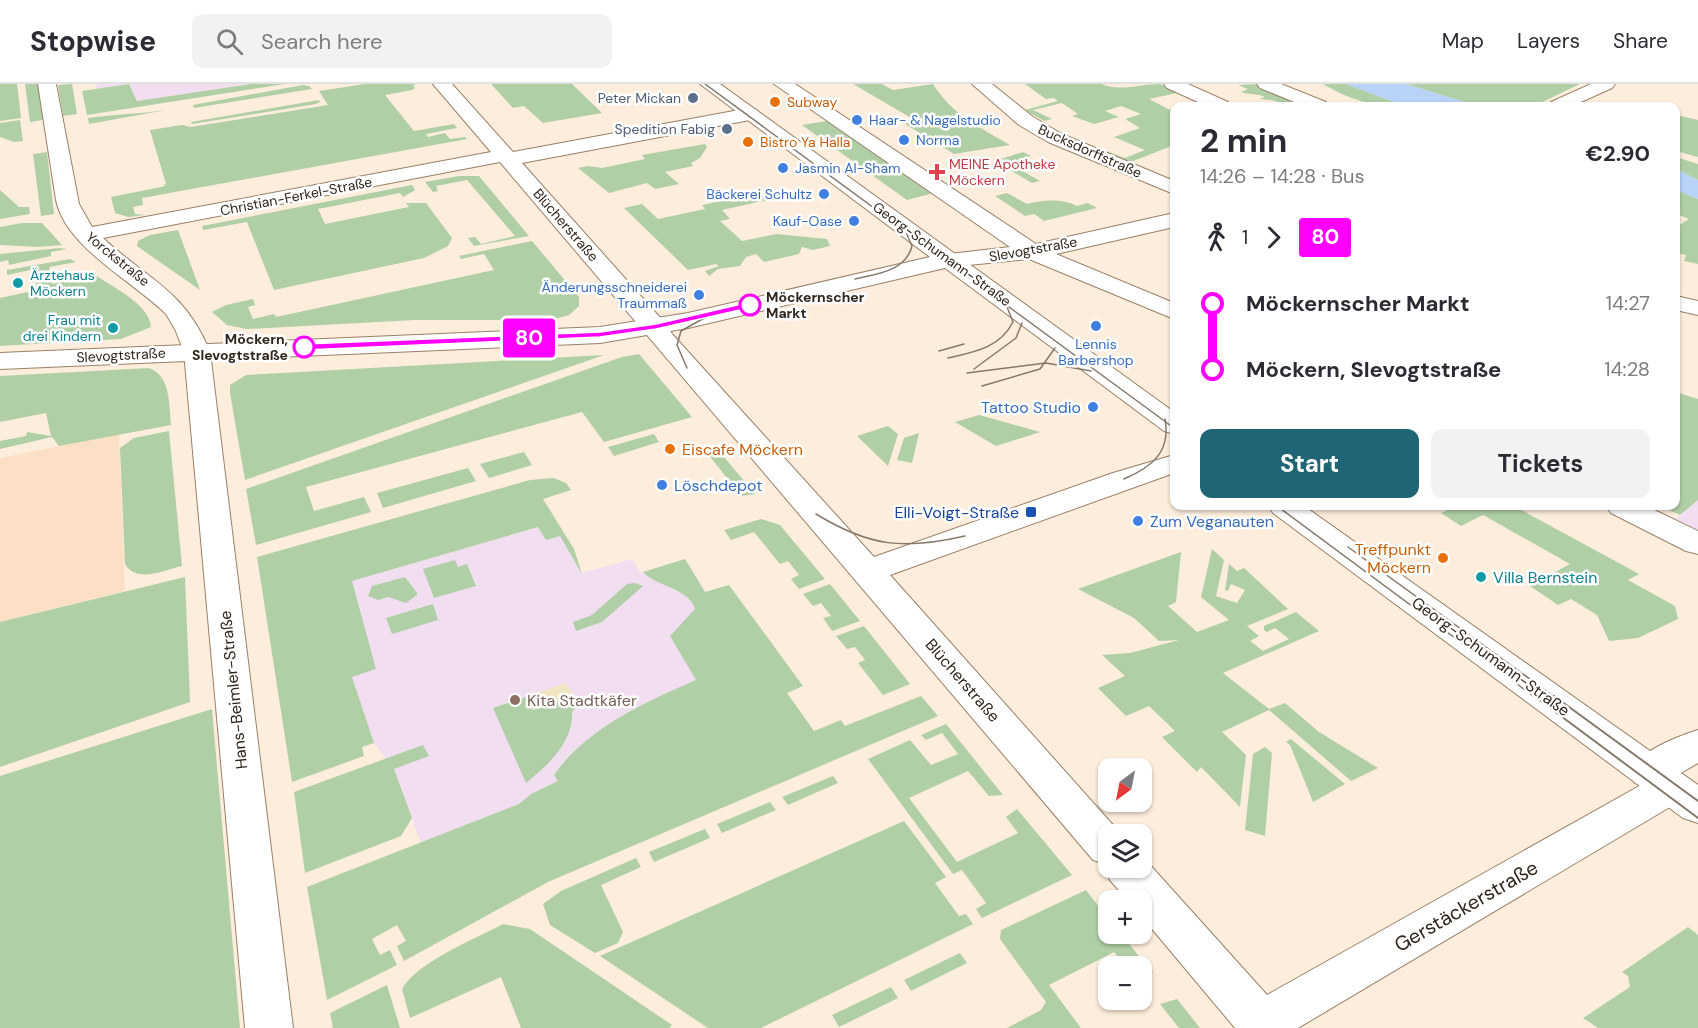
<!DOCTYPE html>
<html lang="en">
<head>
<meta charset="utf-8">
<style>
	:root { --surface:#fff; --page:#f2f2f3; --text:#2b2b33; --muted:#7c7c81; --line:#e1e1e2; --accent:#1f6575 }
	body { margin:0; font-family:"DM Sans",sans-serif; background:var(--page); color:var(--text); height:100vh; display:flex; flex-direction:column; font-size:22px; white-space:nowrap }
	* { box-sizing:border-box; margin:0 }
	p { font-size:20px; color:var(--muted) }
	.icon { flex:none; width:33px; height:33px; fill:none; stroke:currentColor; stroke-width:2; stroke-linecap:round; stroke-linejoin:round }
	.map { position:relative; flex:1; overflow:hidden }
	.drawer { position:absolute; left:1170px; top:18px; width:510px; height:408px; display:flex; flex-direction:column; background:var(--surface); border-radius:12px; box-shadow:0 2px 4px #0004 }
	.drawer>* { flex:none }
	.badge { padding:0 12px; border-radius:4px; font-size:21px; line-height:39px }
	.needle { width:39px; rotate:212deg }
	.tools { position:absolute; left:1098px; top:674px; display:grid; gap:12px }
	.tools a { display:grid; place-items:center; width:54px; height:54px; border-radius:12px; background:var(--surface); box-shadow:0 2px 4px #0004; font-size:30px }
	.map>.badge { position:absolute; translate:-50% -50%; box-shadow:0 0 0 3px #fff }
	.legs { display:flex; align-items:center; gap:9px; height:66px; padding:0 30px; font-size:20px }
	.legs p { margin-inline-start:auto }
	.headline { display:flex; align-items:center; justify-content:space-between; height:102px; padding:0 30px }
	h1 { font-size:33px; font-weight:700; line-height:45px }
	.button { display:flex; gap:12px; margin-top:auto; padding:12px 30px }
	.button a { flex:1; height:69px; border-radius:12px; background:var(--accent); color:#fff; font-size:24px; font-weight:700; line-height:69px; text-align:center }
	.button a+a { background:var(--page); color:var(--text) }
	ul { padding:0 30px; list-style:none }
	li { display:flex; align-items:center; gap:21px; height:66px; font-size:22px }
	li i { display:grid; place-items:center; width:9px; height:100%; margin:0 8px; background:currentColor }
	li i::after { content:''; width:15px; height:15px; margin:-8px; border:4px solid; border-radius:50%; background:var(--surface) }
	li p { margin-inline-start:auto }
	li:first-child i { background:linear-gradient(#0000 50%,currentColor 0) }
	li:last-child i { background:linear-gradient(currentColor 50%,#0000 0) }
	header { display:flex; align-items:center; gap:36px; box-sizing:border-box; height:84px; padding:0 30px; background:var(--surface); border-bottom:2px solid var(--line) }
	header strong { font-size:28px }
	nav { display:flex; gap:33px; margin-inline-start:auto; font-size:21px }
	.search { width:420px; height:54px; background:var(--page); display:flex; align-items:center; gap:15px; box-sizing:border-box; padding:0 21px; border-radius:12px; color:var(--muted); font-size:22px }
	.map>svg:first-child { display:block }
	.built { fill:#fbe0c5 }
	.education { fill:#f1dff1 }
	.green { fill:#b0cfa7 }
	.sand { fill:#f0e6c1 }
	.water { fill:#b8d2f8 }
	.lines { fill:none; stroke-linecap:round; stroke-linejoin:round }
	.street-casing { stroke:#998066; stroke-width:2 }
	.secondary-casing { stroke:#998066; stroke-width:2 }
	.street { fill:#fff; fill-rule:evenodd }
	.secondary { fill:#fff; fill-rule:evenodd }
	.tram-far1 { stroke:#85796b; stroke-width:1.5 }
	.tram { stroke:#85796b; stroke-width:2 }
	.line-1 { fill:#f0f; stroke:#fff; stroke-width:1.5 }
	.service-dot { fill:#5c6f8a; stroke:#fff; stroke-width:2 }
	.food-dot { fill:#e8710a; stroke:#fff; stroke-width:2 }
	.shop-dot { fill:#3f7fe0; stroke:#fff; stroke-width:2 }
	.health-dot { fill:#e0444e; stroke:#fff; stroke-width:2 }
	.culture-dot { fill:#0f9aa8; stroke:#fff; stroke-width:2 }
	.stop-1-dot { fill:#fff; stroke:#f0f; stroke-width:3 }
	.transit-dot { fill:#1a4fb4; stroke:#fff; stroke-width:2 }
	.education-dot { fill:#8d6e63; stroke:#fff; stroke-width:2 }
	.labels { text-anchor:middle; stroke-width:5; stroke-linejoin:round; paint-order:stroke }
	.far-service-label { font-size:14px; fill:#4e5e75; stroke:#fff; text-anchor:end }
	.far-food-label { font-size:14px; fill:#c56008; stroke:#fff; text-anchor:start }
	.far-shop-label { font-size:14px; fill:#366cbe; stroke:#fff; text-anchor:start }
	.far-street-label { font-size:14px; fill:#2f251a; stroke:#fff }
	.far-health-label { font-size:14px; fill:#be3a42; stroke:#fff; text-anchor:start }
	.far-culture-label { font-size:14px; fill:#0d838f; stroke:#fff; text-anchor:start }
	.far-stop-label { font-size:14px; font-weight:bold; fill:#2f251a; stroke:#fff; text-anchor:start }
	.shop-label { font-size:16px; fill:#366cbe; stroke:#fff; text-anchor:start }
	.food-label { font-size:16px; fill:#c56008; stroke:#fff; text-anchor:start }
	.transit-label { font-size:16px; fill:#164399; stroke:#fff; text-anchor:end }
	.culture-label { font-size:16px; fill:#0d838f; stroke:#fff; text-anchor:start }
	.street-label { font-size:16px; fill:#2f251a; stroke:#fff }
	.education-label { font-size:16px; fill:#785e54; stroke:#fff; text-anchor:start }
	.near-street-label { font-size:20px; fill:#2f251a; stroke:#fff }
</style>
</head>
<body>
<header>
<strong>Stopwise</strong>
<div class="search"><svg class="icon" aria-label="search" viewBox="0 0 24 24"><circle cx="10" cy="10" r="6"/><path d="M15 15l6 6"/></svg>Search here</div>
<nav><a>Map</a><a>Layers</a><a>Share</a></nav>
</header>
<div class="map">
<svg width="1698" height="944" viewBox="0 0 1698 944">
	<rect width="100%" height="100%" fill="#fdeddc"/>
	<path class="built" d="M119,350L125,507L0,538V374Z"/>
	<g class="education">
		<path d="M96,0H251L137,17L129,0L97,5Z"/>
		<path d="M1698,416V446L1676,435Z"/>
		<path d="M539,443L560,452L582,489L632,475L641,489L685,475L710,515L716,591L573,690L531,710L519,720L421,759L394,685L374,659L352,593V497Z"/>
	</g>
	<g class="green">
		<path d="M0,0H17L21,34L0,37Z"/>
		<path d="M25,0H38L43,36L30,38Z"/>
		<path d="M72,0L77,30L63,32L58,1Z"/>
		<path d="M129,0L137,17L251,0H285L87,31L82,7Z"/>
		<path d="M365,0H417L413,1L415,4L412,6L385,11L414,47L454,40L457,44L426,50L428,53L445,49L450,55L465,53L467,55L142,114L143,121L133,123L135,130L145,131L128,133L115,129L111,113L166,102L163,101L166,100L150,46L182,41L191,43L328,21L319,7Z"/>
		<path d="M491,0H572L602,29L543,39L524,22L513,24Z"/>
		<path d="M853,0H882L893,6L933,0C953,32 980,43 1010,61L954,70L905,40L913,35Z"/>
		<path d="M1025,0H1102C1118,8 1141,0 1160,0C1165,2 1172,6 1177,9L1149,15L1174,28V61L1131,78L1096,63L1125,74L1145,66L1114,53L1140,44L1125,35L1141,30L1121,22L1105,27L1119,33L1094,40L1072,32L1078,30L1062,19L1033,26L1052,35L1044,37L1025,26L1058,17L1054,14L1046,15Z"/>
		<path d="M1259,0L1312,22H1277L1283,20L1272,16L1259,15L1265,13C1256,9 1249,11 1241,8L1248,5L1238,1Z"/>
		<path d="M1323,0H1346L1405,22C1369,22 1351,16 1323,0Z"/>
		<path d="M1406,0H1580L1534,22H1477Z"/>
		<path d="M303,1L309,2L312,5L194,24L193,21Z"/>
		<path d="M319,16L320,18L316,20L192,40L191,38Z"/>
		<path d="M166,26L89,40L88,34C115,30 140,30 166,26Z"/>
		<path d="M1676,31L1698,36V73L1676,67Z"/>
		<path d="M20,36L23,57L14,58L0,53V39Z"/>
		<path d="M827,37L934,109L907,116L802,41Z"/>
		<path d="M705,60L707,63L700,74L691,79L693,82L665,88L679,100L655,105L647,99L609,109L578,84L588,82L602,84L645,75L642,71Z"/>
		<path d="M47,68L54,130L41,132L33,70Z"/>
		<path d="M1023,68L1031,72L1008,79L1040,97L1032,99L995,77Z"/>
		<path d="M1676,73L1698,80V96L1676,85Z"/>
		<path d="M459,92H479L529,152L474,162L468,154L475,153L481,160L515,152L467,96L436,102L438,107L433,108L425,98Z"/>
		<path d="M412,101L415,106L403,113L400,109L318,125L325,140L409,123L406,119H426L452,154L448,162L424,174L274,206L247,138L203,146L202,142Z"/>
		<path d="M0,106L19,123H29L30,130L0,135Z"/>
		<path d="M1676,106L1698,115V180L1684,177L1686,171L1676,169V143L1689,135L1679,131L1676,134Z"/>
		<path d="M760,109L768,116L722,126L730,135L720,137L742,157L776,150L827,155L830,162L813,166L802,163L799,170L764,178L756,170L746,173L740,182L718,185L709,192L705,187L719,182L716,180L688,186L624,124L642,120L658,135L705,125L702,121Z"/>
		<path d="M1007,109L1027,120C1042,116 1062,114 1077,122L1088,119L1097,124L1044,137L1034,130L1025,132L995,112Z"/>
		<path d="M22,139H42L62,161L38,163L0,161V143Z"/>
		<path d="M178,146L200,206L137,162L138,157L150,151Z"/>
		<path d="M532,157L579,213V222L569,231L551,236H415L247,245L227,241L212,228L226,221L253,215L255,221L248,223L253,235L274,230L276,233L494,186L484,170L461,175L459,172Z"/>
		<path d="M59,164L67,165L51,168V172L9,181L8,176L0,178V170Z"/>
		<path d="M70,175L76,178L49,183L52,200L97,192C114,204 150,221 151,243L121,255L0,262V214L37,206L35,185L7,191V186Z"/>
		<path d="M639,270L692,333L604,358L582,328L306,403L314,427L364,413L371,428L256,461L246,405L622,273Z"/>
		<path d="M604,271L245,396L230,309V301L246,291Z"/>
		<path d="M149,284C171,292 169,321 171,341L59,362L52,353L0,365V357L26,352L27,348L51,352L46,329L0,338V292Z"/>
		<path d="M1676,308L1698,315V416L1680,431L1660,422H1676Z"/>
		<path d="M979,331L1040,348L996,362L955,338Z"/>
		<path d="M888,342L898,350L888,382L857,352Z"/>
		<path d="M169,347L182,482C164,486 137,500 125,480L120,364L134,354Z"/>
		<path d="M919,349L912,379L897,376L904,354Z"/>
		<path d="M654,350L659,358L614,372L608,363Z"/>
		<path d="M719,367L755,410L741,412L708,370Z"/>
		<path d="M524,368L532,381L489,394L480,380Z"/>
		<path d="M468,384L476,397L383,424L377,409Z"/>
		<path d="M554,394L566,399L571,406L543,415L574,465L582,490L560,452L546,456L538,443L352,497L376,585L352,593L374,659L362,663L364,672L292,698L257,473L530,396Z"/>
		<path d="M1438,422H1514L1639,490L1628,496L1675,522L1678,535L1638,554L1609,557L1597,531L1571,515L1558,521L1530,502L1570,480L1483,431L1461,442L1441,429L1447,427Z"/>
		<path d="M761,435L780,441L825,495L799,505L791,495L799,491L788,477L780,480L754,448L731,456L724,446Z"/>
		<path d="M1212,465L1224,476L1216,512L1237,519L1245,506L1231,500L1228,507L1225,506L1229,480L1237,487L1244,484L1288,525L1247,542L1259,552L1250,557L1263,567L1289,555L1275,544L1267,548L1264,546V542L1296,528L1319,547L1223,589L1269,625L1285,619L1319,648L1378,684L1351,697L1269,626L1222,648L1246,671L1240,723L1201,683L1197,688L1162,653L1175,647L1149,622L1126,632L1098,604L1125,592L1102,571L1130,569L1179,556L1159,557L1134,534L1078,505L1181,468L1176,518L1168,522L1197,548L1229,536L1201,513Z"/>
		<path d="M685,475L705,508L729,501L803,602L787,609L814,647L841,636L845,642L921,612L938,632L548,798L404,877L397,862L406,857L397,841L372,855L380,871L390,866L397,881L327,916L307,803L519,720L531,710L558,697L554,691C588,643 644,619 696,596L670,552L695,525C689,504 657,503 643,488Z"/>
		<path d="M455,476L458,483L467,480L476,502L434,514L423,485Z"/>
		<path d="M185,493L190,618L0,683V538Z"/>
		<path d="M405,493L418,510L406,519L388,513L378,516L368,512L372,502Z"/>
		<path d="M635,499L643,502L602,538L576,547L573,538L592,531L627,500Z"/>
		<path d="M830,500L860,537L832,547L823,534L831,532L821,519L813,522L803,510Z"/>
		<path d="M433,520L438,536L392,550L386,534Z"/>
		<path d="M864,542L910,600L883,611L858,579L865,576L855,563L847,565L836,552Z"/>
		<path d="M573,611L578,622L572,628C573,659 549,680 526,699L493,624L526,613L533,626Z"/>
		<path d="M212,625L240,944H0V692Z"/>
		<path d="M946,640L1003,711L989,712L968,687L909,714L957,778L1018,749L1006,733L1017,725L1072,791L982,834L976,825L986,819L962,786L953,790L868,675L910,656L931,681L958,670L942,649L926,656L921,651Z"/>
		<path d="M1291,655L1345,700L1313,718L1290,661L1286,658Z"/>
		<path d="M423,661L429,672L394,685L412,734L401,752L305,789L294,708Z"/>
		<path d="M1265,663L1272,669L1265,752L1245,746L1253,670Z"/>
		<path d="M833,692L838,699L788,721L782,713Z"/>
		<path d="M770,718L776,726L722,749L717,740Z"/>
		<path d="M904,737L946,793L935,799L959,832L966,830L973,840L761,944H708L600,872Z"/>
		<path d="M705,745L710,754L654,778L649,768Z"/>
		<path d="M636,774L641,783L601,801L623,848L618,859L595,869L550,841L543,820L561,807Z"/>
		<path d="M1086,806L1108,835V849H1120L1153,889L1142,901V882H1126L1114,868L1049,901L1081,944H1007L1041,926L1046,918L1000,855L1001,846Z"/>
		<path d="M503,840L530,845L672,941L669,944H521L501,893L410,934L402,905C417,878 475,855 503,840Z"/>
		<path d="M1688,843L1698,851V944H1598L1583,934L1630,903L1628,892L1622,888Z"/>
		<path d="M960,869L967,879L911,907L904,896Z"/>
		<path d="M387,901L400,944H333L330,929Z"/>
		<path d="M891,903L898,914L839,943L832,931Z"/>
		<path d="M1177,915L1200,944H1179L1160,920Z"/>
	</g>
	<path class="sand" d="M566,599L573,611L532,626L526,613Z"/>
	<g class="water">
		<path d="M1346,0H1406L1477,22H1405Z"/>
		<path d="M1676,85L1698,96V115L1676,106Z"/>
	</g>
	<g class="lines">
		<defs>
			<g id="street">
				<path d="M38,0H56L79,120L92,143L491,68L433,0H452L513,68L750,24L757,26L759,30L750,36L522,79L664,238L673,251L874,473L1113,389L1174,371V389L890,491L1121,750H1108V783H1142V772L1267,911L1641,701L1635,699L1629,688C1640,667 1676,653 1698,646V679L1679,690L1685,692L1691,703L1685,714L1298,944H1235L1142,833V816H1127L1110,796L1103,783L1105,780L1093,776L500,78L103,154C148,196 185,206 210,268L293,944H245L184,268L175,245L166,230C133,197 66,164 56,116Z"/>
				<path d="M774,0H795L1036,160L1174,129V143L1056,170L1174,219V235L1029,175L949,183L941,181L937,176L941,171L1010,163Z"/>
				<path d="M972,0H992L1033,33L1062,50L1174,97V110L1048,58L1019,41Z"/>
				<path d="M1164,0H1188L1228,18L1230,22H1207L1167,4Z"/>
				<path d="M1257,0H1281L1326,18L1328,22H1304L1260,4Z"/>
				<path d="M1591,0H1615L1612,4L1572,22H1549L1551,18Z"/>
				<path d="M1676,212L1698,217V231L1676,226Z"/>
				<path d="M1606,422H1646L1698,447V470L1686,467L1611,429Z"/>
			</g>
			<g id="secondary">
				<path d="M700,0H720L1174,328V350L1164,347L945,184L688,244L600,259L0,285V269L600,243L688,229L930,173Z"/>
				<path d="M1269,422H1304L1698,701V739L1683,734L1273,429Z"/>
			</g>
		</defs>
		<use href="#street" class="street-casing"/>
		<use href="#secondary" class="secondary-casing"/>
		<use href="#street" class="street"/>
		<use href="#secondary" class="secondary"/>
		<g class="tram-far1">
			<path d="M705,0L1174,344"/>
			<path d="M855,195C877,190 906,187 912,162L906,148"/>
			<path d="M939,267L964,260"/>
			<path d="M948,274C974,268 1000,264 1013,238L1007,223"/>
			<path d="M687,284L677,261L681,247L706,233L743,222"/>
			<path d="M974,285L1016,254L1022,239"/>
			<path d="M967,289L1046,279L1091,287"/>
			<path d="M982,302L1040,285L1055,264"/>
			<path d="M1124,395C1152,383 1171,368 1165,335"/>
			<path d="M1277,422L1536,614"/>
			<path d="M816,430C870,463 904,466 965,452"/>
			<path d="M1348,463L1556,614"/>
		</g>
		<g class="tram">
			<path d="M1534,612L1698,734"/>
			<path d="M1554,612L1698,717"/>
		</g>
	</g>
	<path class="line-1" d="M750,218L753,219V223L656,245L600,253L304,266L300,263L304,260L600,248L656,240Z"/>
	<g class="service-dot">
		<circle cx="693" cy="14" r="6"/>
		<circle cx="727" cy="45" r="6"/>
	</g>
	<g class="food-dot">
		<circle cx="775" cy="18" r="6"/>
		<circle cx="748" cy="58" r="6"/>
		<circle cx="670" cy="365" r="6"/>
		<circle cx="1443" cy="474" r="6"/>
	</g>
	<g class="shop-dot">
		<circle cx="857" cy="36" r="6"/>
		<circle cx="904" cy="56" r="6"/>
		<circle cx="783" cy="84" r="6"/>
		<circle cx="824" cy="110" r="6"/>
		<circle cx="854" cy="137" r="6"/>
		<circle cx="699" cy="211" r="6"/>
		<circle cx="1096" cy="242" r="6"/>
		<circle cx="1093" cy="323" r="6"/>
		<circle cx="662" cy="401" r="6"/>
		<circle cx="1138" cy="437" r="6"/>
	</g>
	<path class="health-dot" d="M934 79h6v6h6v6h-6v6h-6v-6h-6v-6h6z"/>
	<g class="culture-dot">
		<circle cx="18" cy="199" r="6"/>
		<circle cx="113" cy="244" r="6"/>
		<circle cx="1481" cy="493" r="6"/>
	</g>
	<g class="stop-1-dot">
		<circle cx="750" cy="221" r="10"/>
		<circle cx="304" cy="263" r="10"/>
	</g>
	<rect class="transit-dot" x="1025" y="422" width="12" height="12" rx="3"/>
	<circle class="education-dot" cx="515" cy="616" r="6"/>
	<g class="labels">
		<g class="far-service-label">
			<text x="681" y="19">Peter Mickan</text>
			<text x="715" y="50">Spedition Fabig</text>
		</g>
		<g class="far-food-label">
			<text x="787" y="23">Subway</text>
			<text x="760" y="63">Bistro Ya Halla</text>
		</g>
		<g class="far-shop-label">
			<text x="869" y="41">Haar- &amp; Nagelstudio</text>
			<text x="916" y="61">Norma</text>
			<text x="795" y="89">Jasmin Al-Sham</text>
			<text x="812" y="115" text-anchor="end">Bäckerei Schultz</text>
			<text x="842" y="142" text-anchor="end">Kauf-Oase</text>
			<text x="687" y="208" text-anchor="end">Änderungsschneiderei<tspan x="687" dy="16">Traummaß</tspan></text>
			<text x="1096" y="265" text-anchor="middle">Lennis<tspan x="1096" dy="16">Barbershop</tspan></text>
		</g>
		<g class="far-street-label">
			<text transform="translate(1090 67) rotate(24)" y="5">Bucksdorffstraße</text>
			<text transform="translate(296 112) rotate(-11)" y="5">Christian-Ferkel-Straße</text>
			<text transform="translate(566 141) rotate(49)" y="5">Blücherstraße</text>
			<text transform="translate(1033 165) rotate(-10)" y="5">Slevogtstraße</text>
			<text transform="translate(942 170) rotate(36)" y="5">Georg-Schumann-Straße</text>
			<text transform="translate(118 175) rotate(39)" y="5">Yorckstraße</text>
			<text transform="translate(121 271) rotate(-3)" y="5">Slevogtstraße</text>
		</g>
		<g class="far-health-label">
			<text x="949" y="85">MEINE Apotheke<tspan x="949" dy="16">Möckern</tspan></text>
		</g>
		<g class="far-culture-label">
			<text x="30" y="196">Ärztehaus<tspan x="30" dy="16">Möckern</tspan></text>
			<text x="101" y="241" text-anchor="end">Frau mit<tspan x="101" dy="16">drei Kindern</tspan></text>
		</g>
		<g class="far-stop-label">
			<text x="766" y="218">Möckernscher<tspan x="766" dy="16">Markt</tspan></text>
			<text x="288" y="260" text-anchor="end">Möckern,<tspan x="288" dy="16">Slevogtstraße</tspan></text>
		</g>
		<g class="shop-label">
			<text x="1081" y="329" text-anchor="end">Tattoo Studio</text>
			<text x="674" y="407">Löschdepot</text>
			<text x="1150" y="443">Zum Veganauten</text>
		</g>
		<g class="food-label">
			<text x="682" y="371">Eiscafe Möckern</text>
			<text x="1431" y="471" text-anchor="end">Treffpunkt<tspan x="1431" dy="18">Möckern</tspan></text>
		</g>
		<g class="transit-label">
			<text x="1019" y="434">Elli-Voigt-Straße</text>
		</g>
		<g class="culture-label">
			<text x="1493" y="499">Villa Bernstein</text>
		</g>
		<g class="street-label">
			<text transform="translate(1491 572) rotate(36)" y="6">Georg-Schumann-Straße</text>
			<text transform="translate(963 596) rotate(49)" y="6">Blücherstraße</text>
			<text transform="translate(233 606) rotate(-96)" y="6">Hans-Beimler-Straße</text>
		</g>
		<g class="education-label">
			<text x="527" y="622">Kita Stadtkäfer</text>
		</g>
		<g class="near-street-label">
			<text transform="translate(1466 822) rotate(-30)" y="7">Gerstäckerstraße</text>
		</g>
	</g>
</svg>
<div class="tools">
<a><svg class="needle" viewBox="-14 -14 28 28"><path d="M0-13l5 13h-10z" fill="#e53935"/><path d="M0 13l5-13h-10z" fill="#7c7c81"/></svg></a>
<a><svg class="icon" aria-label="layers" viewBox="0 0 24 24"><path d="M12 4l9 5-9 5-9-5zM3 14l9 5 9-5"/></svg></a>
<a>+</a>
<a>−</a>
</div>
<b class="badge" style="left:529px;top:254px;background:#f0f;color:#fff">80</b>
<section class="drawer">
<div class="headline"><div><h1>2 min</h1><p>14:26 – 14:28 · Bus</p></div><b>€2.90</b></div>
<div class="legs"><svg class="icon" aria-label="walk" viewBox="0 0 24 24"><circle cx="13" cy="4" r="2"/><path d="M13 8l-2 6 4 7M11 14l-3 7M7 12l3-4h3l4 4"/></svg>1<svg class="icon" aria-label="forward" viewBox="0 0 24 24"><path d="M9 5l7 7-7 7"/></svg><b class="badge" style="background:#f0f;color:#fff">80</b></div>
<ul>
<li><i style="color:#f0f"></i><b>Möckernscher Markt</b><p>14:27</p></li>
<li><i style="color:#f0f"></i><b>Möckern, Slevogtstraße</b><p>14:28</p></li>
</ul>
<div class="button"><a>Start</a><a>Tickets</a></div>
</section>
</div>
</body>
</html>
